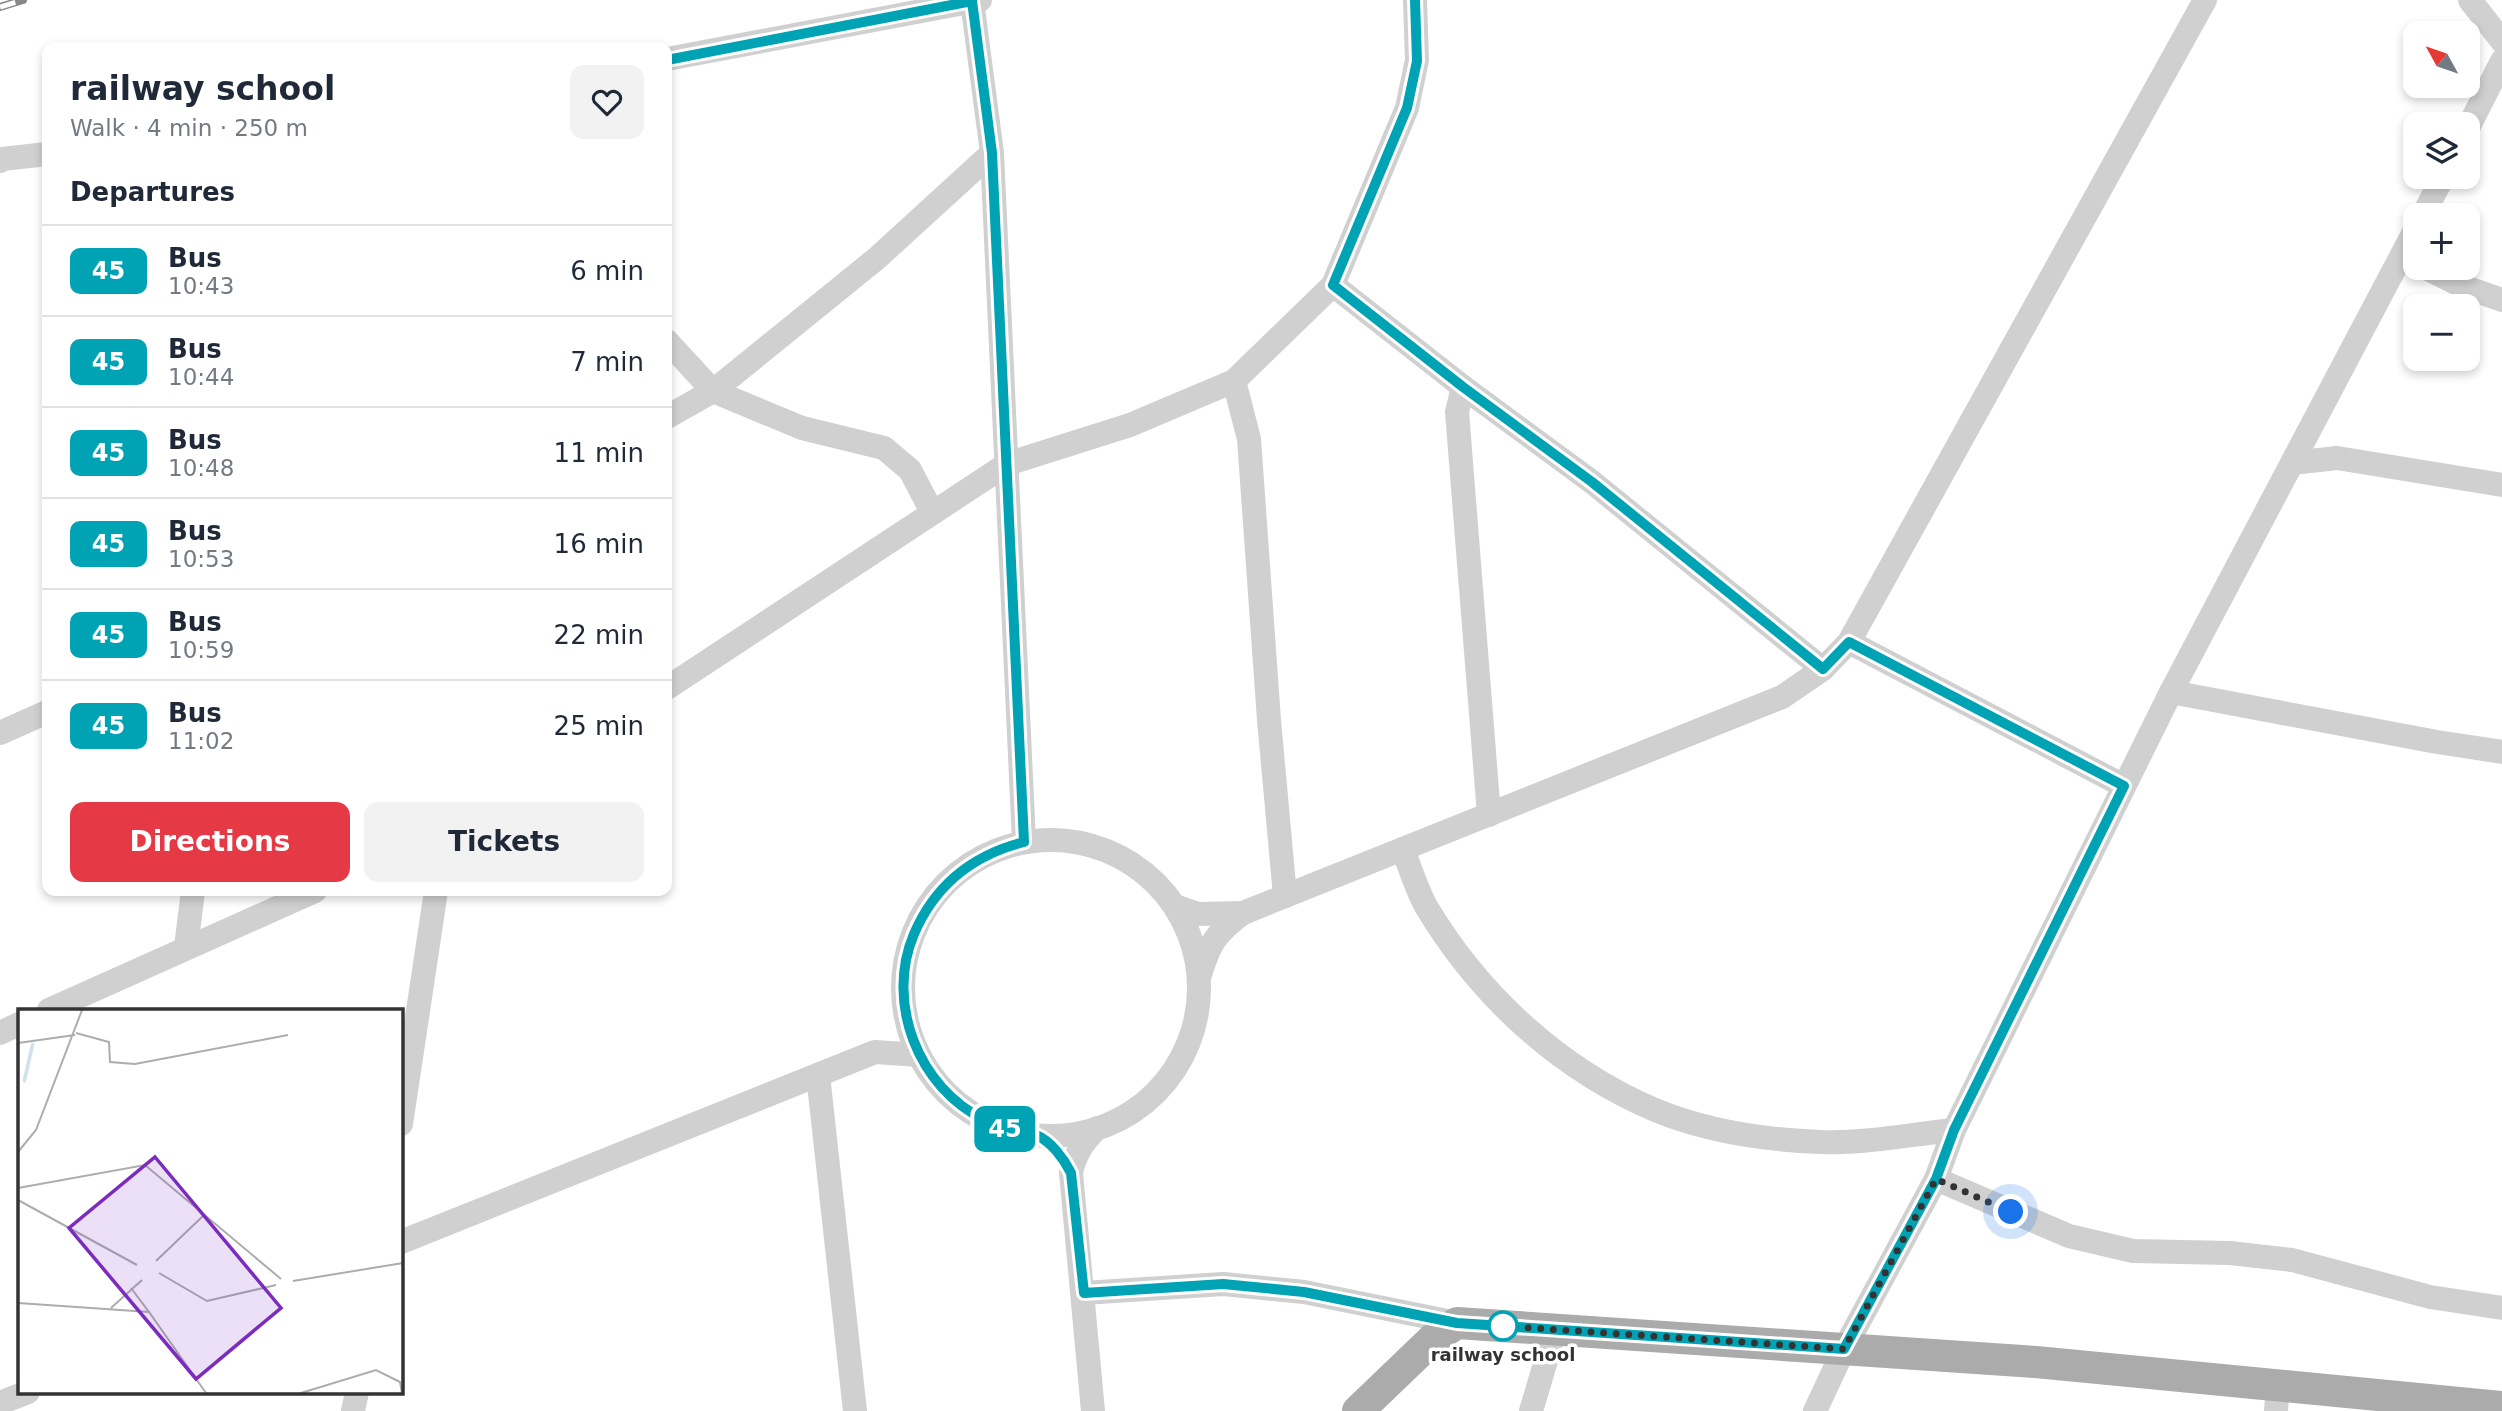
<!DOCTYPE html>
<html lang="en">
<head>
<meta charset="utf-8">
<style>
	:root { --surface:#fff; --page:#f2f2f3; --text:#1f2937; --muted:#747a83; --line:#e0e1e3; --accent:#e63946 }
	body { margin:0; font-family:"DejaVu Sans",sans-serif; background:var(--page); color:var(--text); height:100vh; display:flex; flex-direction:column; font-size:26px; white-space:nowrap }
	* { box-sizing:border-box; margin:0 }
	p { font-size:23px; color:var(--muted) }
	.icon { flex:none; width:38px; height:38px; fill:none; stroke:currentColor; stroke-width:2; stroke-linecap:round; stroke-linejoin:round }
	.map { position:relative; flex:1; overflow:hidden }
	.panel { position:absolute; left:42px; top:42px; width:630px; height:854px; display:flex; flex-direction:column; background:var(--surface); border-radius:14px; box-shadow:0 4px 10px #0003 }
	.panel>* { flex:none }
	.badge { padding:0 14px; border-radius:10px; font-size:24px; line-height:46px }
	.needle { width:46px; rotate:310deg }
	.tools { position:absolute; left:2403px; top:21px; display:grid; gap:14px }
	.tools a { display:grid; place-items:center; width:77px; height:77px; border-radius:14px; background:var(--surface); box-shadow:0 4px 10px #0003; font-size:35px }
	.you { position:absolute; width:35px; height:35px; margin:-18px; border:5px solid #fff; border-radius:50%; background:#1a73e8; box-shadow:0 0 0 10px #1a73e833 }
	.map>.badge { position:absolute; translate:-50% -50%; box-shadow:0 0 0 4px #fff }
	h2 { padding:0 28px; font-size:26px; line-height:63px }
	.round { display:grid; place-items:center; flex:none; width:74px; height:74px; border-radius:14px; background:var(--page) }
	.overview { display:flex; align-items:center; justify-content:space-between; height:119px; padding:0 28px }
	h1 { font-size:33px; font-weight:600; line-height:52px }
	.cta { display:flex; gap:14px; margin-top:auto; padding:14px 28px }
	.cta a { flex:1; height:80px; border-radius:14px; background:var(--accent); color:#fff; font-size:28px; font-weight:600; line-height:80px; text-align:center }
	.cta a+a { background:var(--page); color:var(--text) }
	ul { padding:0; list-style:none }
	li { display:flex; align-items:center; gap:21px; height:91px; padding:0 28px; border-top:2px solid var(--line) }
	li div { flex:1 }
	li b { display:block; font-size:26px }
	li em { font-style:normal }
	li .badge { min-width:77px; font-weight:700; text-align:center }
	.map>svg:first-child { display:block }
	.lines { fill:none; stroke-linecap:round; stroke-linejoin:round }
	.minor { stroke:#d0d0d0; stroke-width:24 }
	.major { stroke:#ababab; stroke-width:32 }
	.rail-casing { stroke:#888; stroke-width:8 }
	.rail { stroke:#fff; stroke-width:5; stroke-dasharray:16; stroke-linecap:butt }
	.line-casing { stroke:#fff; stroke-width:16 }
	.line { stroke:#00a3b4; stroke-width:10 }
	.walk { stroke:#333; stroke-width:7; stroke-dasharray:0 12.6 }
	.stop-dot { fill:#fff; stroke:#00a3b4; stroke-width:3.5 }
	.labels { text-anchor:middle; stroke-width:7; stroke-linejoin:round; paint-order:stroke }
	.stop-label { font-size:18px; font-weight:bold; fill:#333; stroke:#fff }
	.inset-river { fill:none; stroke:#cfe2ee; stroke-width:3.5 }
	.inset-road { fill:none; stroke:#adadad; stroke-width:2 }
	.view { fill:#7b2cbf; fill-opacity:0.15; stroke:#7b2cbf; stroke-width:3.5 }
	.inset-edge { fill:none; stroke:#333; stroke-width:3.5 }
</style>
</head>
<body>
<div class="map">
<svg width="2502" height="1411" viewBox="0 0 2502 1411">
	<rect width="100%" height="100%" fill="#fff"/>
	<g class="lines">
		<g class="minor">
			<path d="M2470,0L2502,41"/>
			<path d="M972,1L992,153L1024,842"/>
			<path d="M667,59L980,0"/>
			<path d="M2468,128L2502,61"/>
			<path d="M0,161L2,159L47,154"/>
			<path d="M2423,215L2443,177"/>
			<path d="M2426,268L2462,286L2502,300"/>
			<path d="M1333,285L1463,387L1592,482L1823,669"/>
			<path d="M667,341L713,391L802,428L884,448L910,470L932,512"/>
			<path d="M1234,381L1249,439L1269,720L1285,896"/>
			<path d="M1463,387L1457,412L1489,815"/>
			<path d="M667,417L713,391L876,259L992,153"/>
			<path d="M2292,463L2337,458L2502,485"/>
			<path d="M1849,642L2124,786"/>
			<path d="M667,688L1007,464L1130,425L1234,381L1333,285L1407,108L1417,60L1415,0"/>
			<path d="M2171,692L2437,742L2502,752"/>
			<path d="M0,733L47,712"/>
			<circle cx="1051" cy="988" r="148"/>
			<path d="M1403,849C1410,868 1417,891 1427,908C1480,996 1559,1069 1655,1110C1706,1131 1766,1140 1821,1142C1861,1144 1913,1134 1954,1130L1936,1179L1844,1349L1815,1411"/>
			<path d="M1175,906L1198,914L1243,913"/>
			<path d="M186,947L193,891"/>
			<path d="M1199,978C1209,945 1214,934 1243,913L1782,697L1823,669L1849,642L2205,0"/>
			<path d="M49,1010L315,891"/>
			<path d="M0,1033L19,1024"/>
			<path d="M818,1075L855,1411"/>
			<path d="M401,1124L436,891"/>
			<path d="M1954,1130L2171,692L2415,230"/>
			<path d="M1936,1179L2069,1236L2133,1251L2230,1253L2292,1260L2430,1297L2502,1308"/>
			<path d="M401,1242L875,1052L919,1055"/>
			<path d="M1084,1293L1223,1284L1304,1292L1457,1323"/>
			<path d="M0,1403L28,1392"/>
			<path d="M353,1411L357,1392"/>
			<path d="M1093,1411L1071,1173C1075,1154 1083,1142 1097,1128"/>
			<path d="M1531,1411L1555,1330"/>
			<path d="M2276,1411L2278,1385"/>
		</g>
		<path class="major" d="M1358,1411L1433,1339L1457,1323L2036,1362L2502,1407"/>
		<defs>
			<path id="rail" d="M0,7L23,0"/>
		</defs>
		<use href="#rail" class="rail-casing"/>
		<use href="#rail" class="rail"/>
	</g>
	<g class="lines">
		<defs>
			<path id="line" d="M667,60L972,1L992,153L1024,842C973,855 935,885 914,934C885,1002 918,1088 985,1120C996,1126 1008,1130 1020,1133C1025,1134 1031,1133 1036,1135C1051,1141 1064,1159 1071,1173L1084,1293L1223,1284L1304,1292L1457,1323L1844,1349L1936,1179L1954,1130L2124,786L1849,642L1823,669L1592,482L1463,387L1333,285L1407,108L1417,61L1415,0"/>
		</defs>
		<use href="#line" class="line-casing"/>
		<use href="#line" class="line"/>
		<path class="walk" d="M1503,1326L1844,1349L1936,1179L2011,1212"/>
	</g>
	<circle class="stop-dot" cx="1503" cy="1326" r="14"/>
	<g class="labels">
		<g class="stop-label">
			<text x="1503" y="1361">railway school</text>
		</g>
	</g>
	<g transform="translate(18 1009)">
		<rect width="385" height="385" fill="#fff"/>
		<path class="inset-river" d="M6,73L15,34"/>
		<path class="inset-road" d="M58,24L91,33L92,53L117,55L270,26M0,34L57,26M0,143L18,121L64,1M0,179L127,156L263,270M0,191L119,256M138,252L186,206M141,264L189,292L258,276M275,272L385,254M113,279L131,303M0,294L131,303L188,384M93,299L124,271M283,384L358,361L382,373L384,384"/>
		<path class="view" d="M137,148L263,299L178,370L51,219Z"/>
		<rect width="385" height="385" class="inset-edge"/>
	</g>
</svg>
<div class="tools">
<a><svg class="needle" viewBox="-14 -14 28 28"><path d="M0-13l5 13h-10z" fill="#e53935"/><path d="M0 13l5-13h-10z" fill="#747a83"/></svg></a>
<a><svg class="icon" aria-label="layers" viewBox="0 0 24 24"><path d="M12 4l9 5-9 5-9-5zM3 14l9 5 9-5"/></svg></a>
<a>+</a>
<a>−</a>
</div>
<div class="you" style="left:2011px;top:1212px"></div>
<b class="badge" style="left:1005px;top:1129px;background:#00a3b4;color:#fff">45</b>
<section class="panel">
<div class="overview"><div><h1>railway school</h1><p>Walk · 4 min · 250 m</p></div><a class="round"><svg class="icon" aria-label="heart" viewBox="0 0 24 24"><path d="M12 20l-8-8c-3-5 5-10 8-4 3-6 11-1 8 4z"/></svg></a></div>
<h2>Departures</h2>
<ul>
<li><span class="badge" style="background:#00a3b4;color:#fff">45</span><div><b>Bus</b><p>10:43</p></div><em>6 min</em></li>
<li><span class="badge" style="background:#00a3b4;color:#fff">45</span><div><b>Bus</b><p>10:44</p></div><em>7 min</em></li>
<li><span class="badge" style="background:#00a3b4;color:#fff">45</span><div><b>Bus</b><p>10:48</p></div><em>11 min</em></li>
<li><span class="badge" style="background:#00a3b4;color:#fff">45</span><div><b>Bus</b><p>10:53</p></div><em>16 min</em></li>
<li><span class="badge" style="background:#00a3b4;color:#fff">45</span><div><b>Bus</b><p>10:59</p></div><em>22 min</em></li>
<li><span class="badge" style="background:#00a3b4;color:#fff">45</span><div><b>Bus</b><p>11:02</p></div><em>25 min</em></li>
</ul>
<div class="cta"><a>Directions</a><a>Tickets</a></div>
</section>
</div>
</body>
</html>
